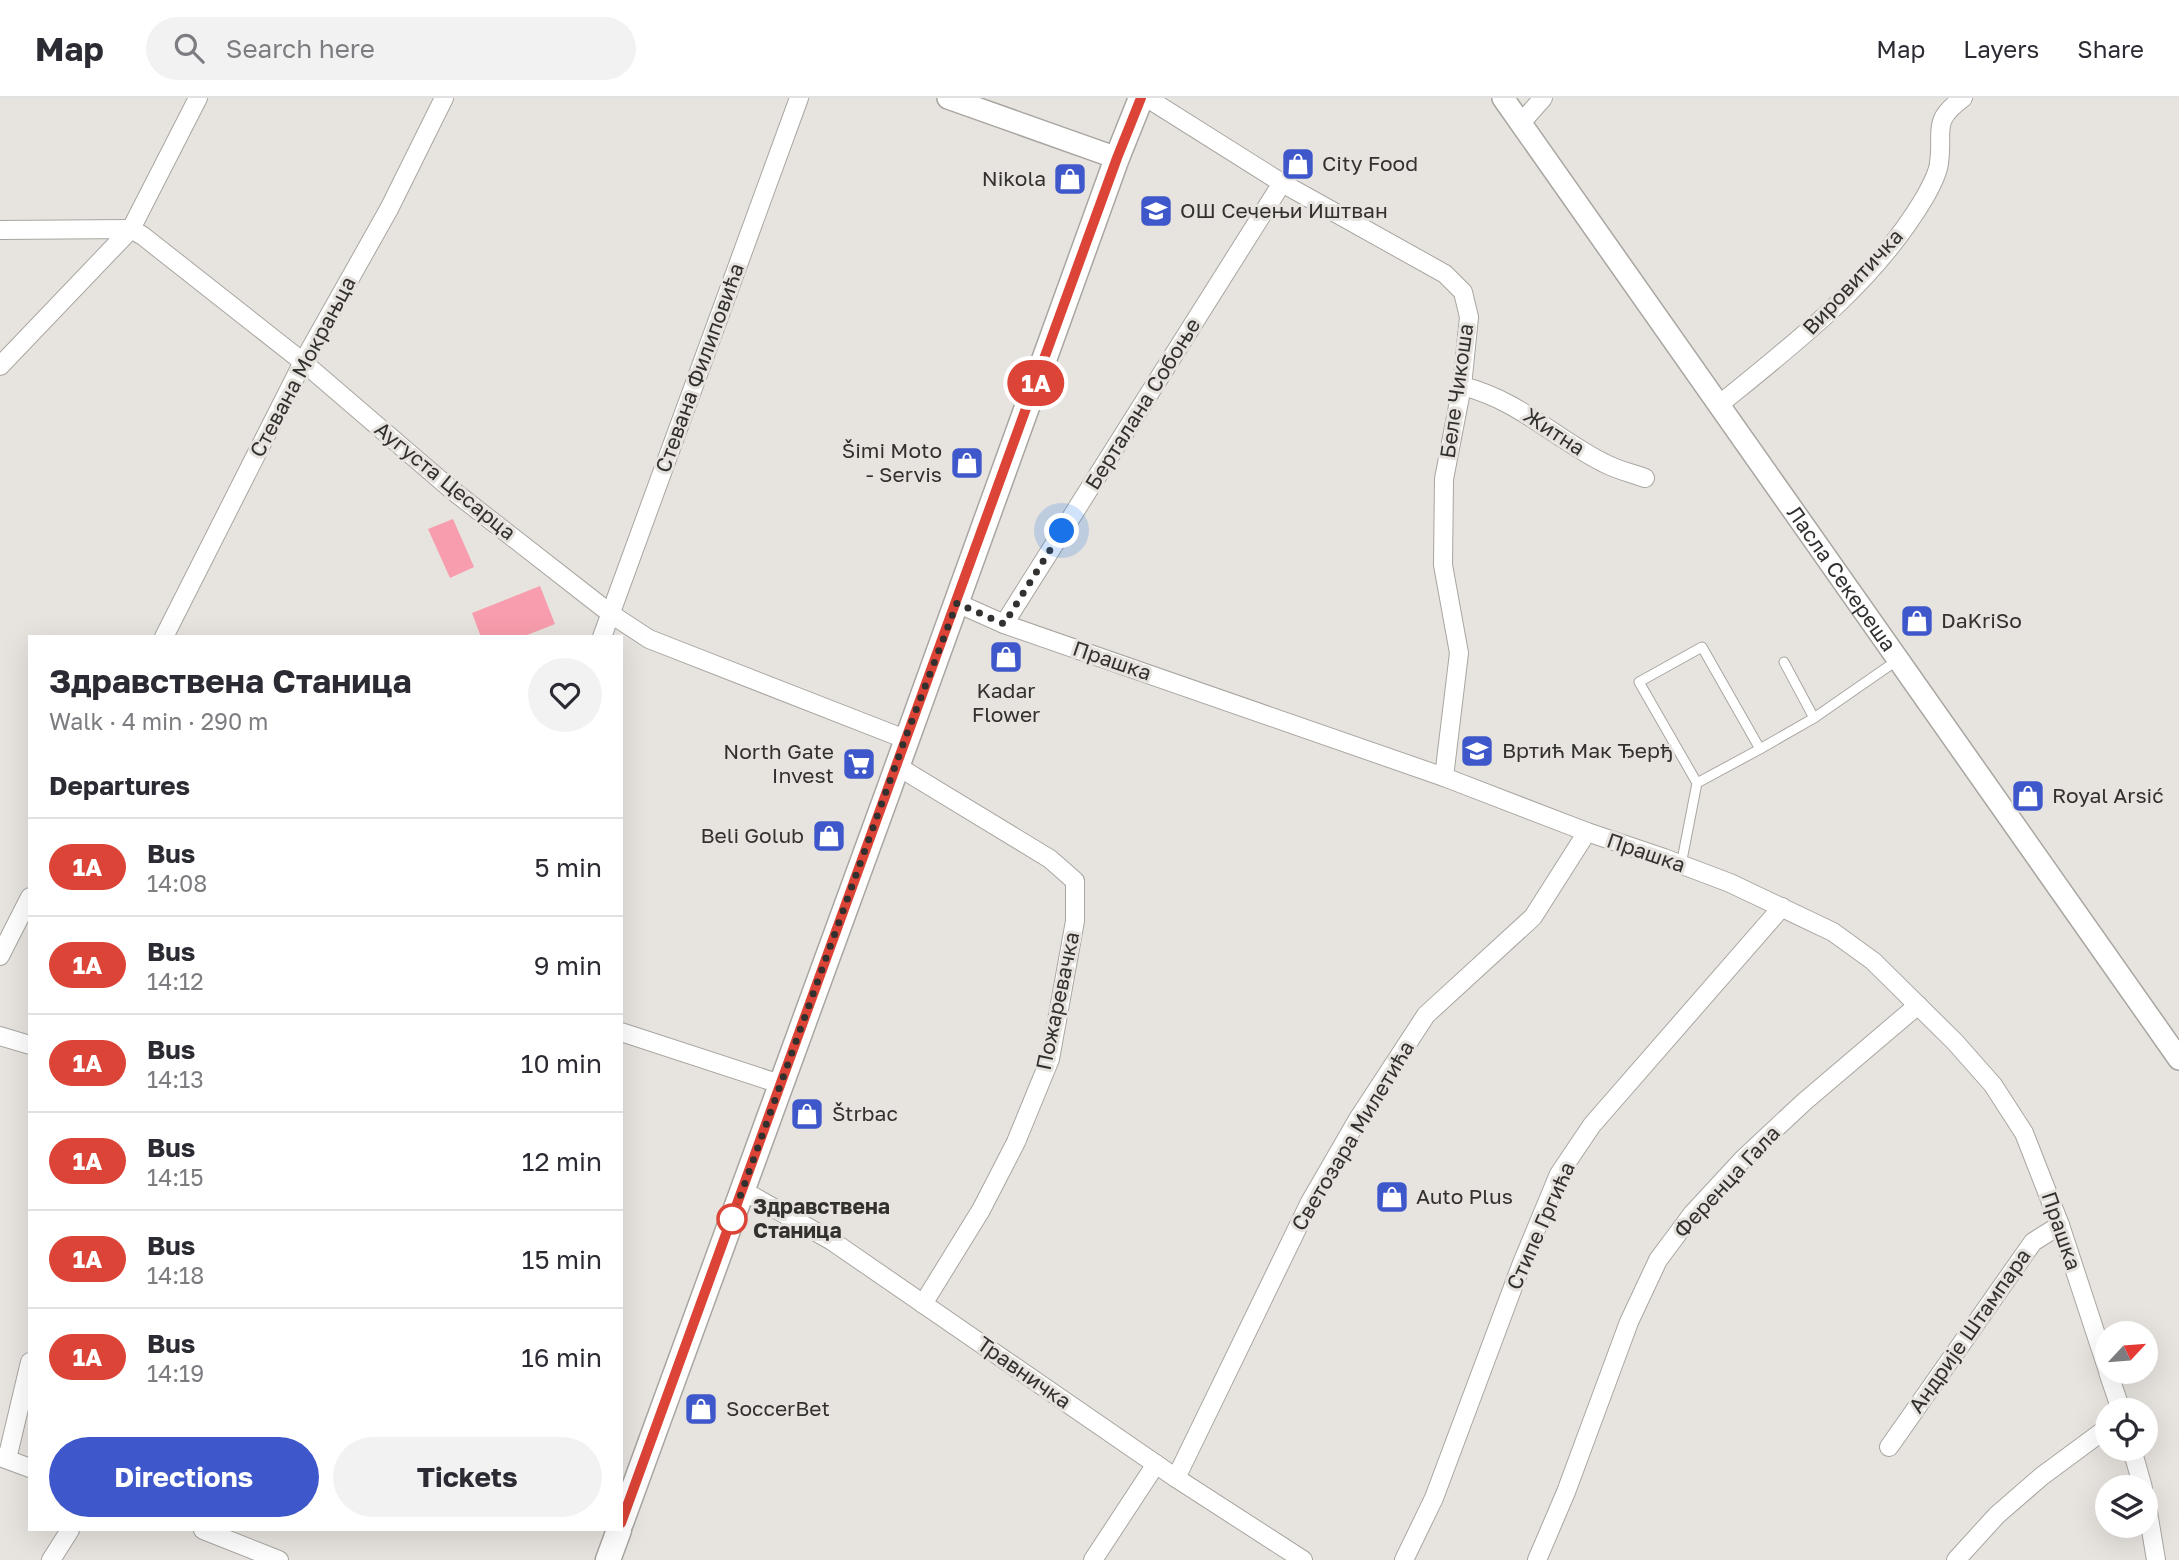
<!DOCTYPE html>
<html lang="en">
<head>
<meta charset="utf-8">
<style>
	:root { --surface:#fff; --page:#f2f2f3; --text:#2b2b33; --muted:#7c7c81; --line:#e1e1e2; --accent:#3e57ca }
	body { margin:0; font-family:"Golos Text",sans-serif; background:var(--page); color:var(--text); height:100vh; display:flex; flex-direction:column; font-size:26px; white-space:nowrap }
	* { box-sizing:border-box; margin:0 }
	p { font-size:23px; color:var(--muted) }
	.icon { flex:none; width:38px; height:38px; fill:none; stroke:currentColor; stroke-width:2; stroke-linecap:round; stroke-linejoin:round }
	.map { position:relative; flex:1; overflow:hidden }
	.panel { position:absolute; left:28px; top:537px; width:595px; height:896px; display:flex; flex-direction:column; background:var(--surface); border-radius:0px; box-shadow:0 7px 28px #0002 }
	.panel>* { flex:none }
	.badge { padding:0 14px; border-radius:23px; font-size:24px; line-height:46px }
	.needle { width:46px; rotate:64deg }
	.buttons { position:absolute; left:2095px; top:1223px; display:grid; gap:14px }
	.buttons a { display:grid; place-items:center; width:63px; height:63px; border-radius:50%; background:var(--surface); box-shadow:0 7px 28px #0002; font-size:35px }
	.you { position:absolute; width:35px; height:35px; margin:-18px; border:5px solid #fff; border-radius:50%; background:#1a73e8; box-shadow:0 0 0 10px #1a73e833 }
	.map>.badge { position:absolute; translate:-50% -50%; box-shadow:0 0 0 4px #fff }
	h2 { padding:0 21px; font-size:26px; line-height:63px }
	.round { display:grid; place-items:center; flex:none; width:74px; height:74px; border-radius:37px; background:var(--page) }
	.headline { display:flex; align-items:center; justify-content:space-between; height:119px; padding:0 21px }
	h1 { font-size:33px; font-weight:700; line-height:52px }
	.cta { display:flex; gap:14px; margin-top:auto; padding:14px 21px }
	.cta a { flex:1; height:80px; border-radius:42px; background:var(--accent); color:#fff; font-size:28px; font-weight:700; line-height:80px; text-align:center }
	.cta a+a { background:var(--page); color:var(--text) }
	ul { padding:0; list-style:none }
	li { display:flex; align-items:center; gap:21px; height:98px; padding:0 21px; border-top:2px solid var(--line) }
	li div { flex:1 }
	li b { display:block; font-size:26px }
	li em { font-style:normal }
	li .badge { min-width:77px; font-weight:700; text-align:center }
	header { display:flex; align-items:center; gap:42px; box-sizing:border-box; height:98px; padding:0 35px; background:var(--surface); border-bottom:2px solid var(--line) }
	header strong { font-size:33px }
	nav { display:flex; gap:38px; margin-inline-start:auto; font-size:24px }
	.search { width:490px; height:63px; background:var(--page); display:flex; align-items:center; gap:18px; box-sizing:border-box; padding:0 24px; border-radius:38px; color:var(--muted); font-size:26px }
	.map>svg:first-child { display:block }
	.green { fill:#f89dad }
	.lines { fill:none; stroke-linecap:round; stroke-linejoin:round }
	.service-casing { stroke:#a9a6a1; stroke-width:11 }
	.minor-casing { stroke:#a9a6a1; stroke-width:20 }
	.tertiary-casing { stroke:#a9a6a1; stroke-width:24 }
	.secondary-casing { stroke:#a9a6a1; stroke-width:27 }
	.service { stroke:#fff; stroke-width:9 }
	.minor { stroke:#fff; stroke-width:18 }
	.tertiary { stroke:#fff; stroke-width:21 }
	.secondary { stroke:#fff; stroke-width:24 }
	.line-casing { stroke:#fff; stroke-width:16 }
	.line { stroke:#db4436; stroke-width:10 }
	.walk { stroke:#33312f; stroke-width:7; stroke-dasharray:0 12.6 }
	.stop-dot { fill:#fff; stroke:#db4436; stroke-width:3.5 }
	.labels { text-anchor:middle; stroke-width:6; stroke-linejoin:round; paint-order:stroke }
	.poi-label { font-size:21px; fill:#33312f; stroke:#e7e3de; text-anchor:start }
	.street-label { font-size:21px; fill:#33312f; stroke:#e7e3de }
	.stop-label { font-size:21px; font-weight:bold; fill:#33312f; stroke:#e7e3de; text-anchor:start }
</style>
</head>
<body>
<header>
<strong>Map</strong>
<div class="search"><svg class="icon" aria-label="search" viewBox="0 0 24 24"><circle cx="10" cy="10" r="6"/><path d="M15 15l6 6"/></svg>Search here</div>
<nav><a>Map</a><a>Layers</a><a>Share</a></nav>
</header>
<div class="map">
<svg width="2179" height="1462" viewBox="0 0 2179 1462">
	<rect width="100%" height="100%" fill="#e7e3de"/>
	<g class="green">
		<path d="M453,421L474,469L450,480L428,431Z"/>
		<path d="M540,488L555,526L522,539H481L472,515Z"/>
	</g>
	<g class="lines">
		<defs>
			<g id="service">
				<path d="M1814,620L1899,561"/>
				<path d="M1697,685L1760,651"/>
				<path d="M1681,767L1697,685L1639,584L1702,549L1760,651L1814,620L1784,564"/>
			</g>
			<g id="minor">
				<path d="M1147,0L1282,85L1445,176L1463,194L1469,219L1462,288L1444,381L1443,467L1459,555L1444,679"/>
				<path d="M1520,26L1543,0"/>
				<path d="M0,132L131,131L143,138L303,264L452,392L611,516L649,541L905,641"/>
				<path d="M0,268L131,131L198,0"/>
				<path d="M1462,288C1519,302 1554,340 1604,365C1617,372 1631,375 1645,380"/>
				<path d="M1720,306C1795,245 1875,184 1925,99C1930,90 1938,76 1939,65C1944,33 1930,24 1963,0"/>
				<path d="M957,505L1004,526L1444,679L1587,734L1664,760L1730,785L1833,834L1873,863L1955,944L1993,987L2024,1035L2060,1127L2107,1270"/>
				<path d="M1004,526L1282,85"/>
				<path d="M164,539L303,264L389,111L444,0"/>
				<path d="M602,539L799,0"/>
				<path d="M897,668L1050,761L1075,783V823L1050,961L1016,1044L981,1112L923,1206"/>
				<path d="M0,858L30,799"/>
				<path d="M621,934L780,986"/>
				<path d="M0,938L30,947"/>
				<path d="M742,1092L832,1143L1176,1380L1303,1462"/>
				<path d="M2108,1274L2121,1312"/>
				<path d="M1889,1349L2033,1144L2060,1127"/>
				<path d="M2132,1351L2143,1390"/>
				<path d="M0,1359L30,1370"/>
				<path d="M7,1361L30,1264"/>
				<path d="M1176,1380L1310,1104L1358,1021L1426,917L1533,819L1587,734"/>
				<path d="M2146,1402L2156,1462"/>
				<path d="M203,1432L279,1462"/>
				<path d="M51,1462L70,1432"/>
				<path d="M1093,1462L1156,1366"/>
				<path d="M1404,1462L1434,1400L1522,1165L1559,1076L1592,1027L1782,809"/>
				<path d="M1537,1462L1566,1394L1629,1224L1658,1162L1693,1115L1743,1061L1804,1004L1918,907"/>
				<path d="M1956,1462L1997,1417L2042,1378L2107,1330"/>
			</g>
			<g id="tertiary">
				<path d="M948,0L1117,60"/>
				<path id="s1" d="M1503,0L2179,961"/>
			</g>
			<g id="secondary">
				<path d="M621,1425C787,970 954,516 1117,60L1141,0"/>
				<path d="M608,1462L619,1432"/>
			</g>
		</defs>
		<use href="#service" class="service-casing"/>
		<use href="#minor" class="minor-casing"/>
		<use href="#tertiary" class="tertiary-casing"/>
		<use href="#secondary" class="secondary-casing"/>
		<use href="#service" class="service"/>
		<use href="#minor" class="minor"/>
		<use href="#tertiary" class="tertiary"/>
		<use href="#secondary" class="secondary"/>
	</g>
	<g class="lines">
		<defs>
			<path id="line" d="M621,1425C786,970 954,516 1117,60L1141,0"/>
		</defs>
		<use href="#line" class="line-casing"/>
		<use href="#line" class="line"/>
		<path class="walk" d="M732,1121L905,641L957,505L1004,526L1062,433"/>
	</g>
	<defs>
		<symbol id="shop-square" viewBox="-11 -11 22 22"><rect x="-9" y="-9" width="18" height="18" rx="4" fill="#3e57ca" stroke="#e7e3de"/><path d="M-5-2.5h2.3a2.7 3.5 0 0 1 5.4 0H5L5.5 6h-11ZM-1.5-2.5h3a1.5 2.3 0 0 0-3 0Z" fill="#fff"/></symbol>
		<symbol id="school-square" viewBox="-11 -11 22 22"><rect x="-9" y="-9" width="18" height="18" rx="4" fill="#3e57ca" stroke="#e7e3de"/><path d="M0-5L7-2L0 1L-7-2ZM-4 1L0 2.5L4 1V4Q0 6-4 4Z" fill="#fff"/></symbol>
		<symbol id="supermarket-square" viewBox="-11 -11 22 22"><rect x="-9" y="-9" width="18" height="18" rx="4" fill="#3e57ca" stroke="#e7e3de"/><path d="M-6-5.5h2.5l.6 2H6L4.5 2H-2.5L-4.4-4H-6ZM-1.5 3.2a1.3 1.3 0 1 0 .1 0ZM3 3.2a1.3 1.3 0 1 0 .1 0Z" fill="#fff"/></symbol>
	</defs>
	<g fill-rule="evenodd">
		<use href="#shop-square" x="1279" y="47" width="38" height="38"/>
		<use href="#shop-square" x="1051" y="62" width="38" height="38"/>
		<use href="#school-square" x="1137" y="94" width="38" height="38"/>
		<use href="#shop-square" x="948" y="346" width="38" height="38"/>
		<use href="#shop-square" x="1898" y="504" width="38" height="38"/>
		<use href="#shop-square" x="987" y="540" width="38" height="38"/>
		<use href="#school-square" x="1458" y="634" width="38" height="38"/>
		<use href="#supermarket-square" x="840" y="647" width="38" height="38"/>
		<use href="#shop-square" x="2009" y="679" width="38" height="38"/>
		<use href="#shop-square" x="810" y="719" width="38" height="38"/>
		<use href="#shop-square" x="788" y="997" width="38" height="38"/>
		<use href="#shop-square" x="1373" y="1080" width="38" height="38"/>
		<use href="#shop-square" x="682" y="1292" width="38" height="38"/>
	</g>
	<circle class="stop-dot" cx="732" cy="1121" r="14"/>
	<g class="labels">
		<g class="poi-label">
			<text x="1322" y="73">City Food</text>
			<text x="1046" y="88" text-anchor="end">Nikola</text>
			<text x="1180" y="120">ОШ Сечењи Иштван</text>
			<text x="942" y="360" text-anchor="end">Šimi Moto<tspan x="942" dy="24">- Servis</tspan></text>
			<text x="1941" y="530">DaKriSo</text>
			<text x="1006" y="600" text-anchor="middle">Kadar<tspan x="1006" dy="24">Flower</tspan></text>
			<text x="1502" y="660">Вртић Мак Ђерђ</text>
			<text x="834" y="661" text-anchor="end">North Gate<tspan x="834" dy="24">Invest</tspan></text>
			<text x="2052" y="705">Royal Arsić</text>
			<text x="804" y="745" text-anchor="end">Beli Golub</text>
			<text x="832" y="1023">Štrbac</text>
			<text x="1416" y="1106">Auto Plus</text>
			<text x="726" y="1318">SoccerBet</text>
		</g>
		<g class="street-label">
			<text transform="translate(1853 184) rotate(-47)" y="7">Вировитичка</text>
			<text transform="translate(303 269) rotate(-62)" y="7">Стевана Мокрањца</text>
			<text transform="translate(700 270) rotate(-70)" y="7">Стевана Филиповића</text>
			<text transform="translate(1457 293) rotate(-82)" y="7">Беле Чикоша</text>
			<text transform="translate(1143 306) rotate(-58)" y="7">Берталана Собоње</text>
			<text transform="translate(1554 334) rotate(33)" y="7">Житна</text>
			<text transform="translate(445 383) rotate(39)" y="7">Аугуста Цесарца</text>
			<text dy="7" stroke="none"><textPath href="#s1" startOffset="588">Ласла Секереша</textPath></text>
			<text transform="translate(1112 563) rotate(19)" y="7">Прашка</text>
			<text transform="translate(1646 755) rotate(19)" y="7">Прашка</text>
			<text transform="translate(1058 903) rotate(-78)" y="7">Пожаревачка</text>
			<text transform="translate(1353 1038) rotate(-59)" y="7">Светозара Милетића</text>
			<text transform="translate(1727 1084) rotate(-47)" y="7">Ференца Гала</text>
			<text transform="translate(1541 1128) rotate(-66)" y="7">Стипе Гргића</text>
			<text transform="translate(2061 1133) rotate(71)" y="7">Прашка</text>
			<text transform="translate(1970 1233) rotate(-55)" y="7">Андрије Штампара</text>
			<text transform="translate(1024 1275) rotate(35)" y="7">Травничка</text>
		</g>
		<g class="stop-label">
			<text x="753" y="1116">Здравствена<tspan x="753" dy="24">Станица</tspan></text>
		</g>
	</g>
</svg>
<div class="buttons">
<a><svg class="needle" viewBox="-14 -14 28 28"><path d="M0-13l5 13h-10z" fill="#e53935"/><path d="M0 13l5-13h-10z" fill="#7c7c81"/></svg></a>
<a><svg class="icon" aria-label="locate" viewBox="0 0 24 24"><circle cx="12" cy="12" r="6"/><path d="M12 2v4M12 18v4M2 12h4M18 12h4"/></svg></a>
<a><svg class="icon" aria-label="layers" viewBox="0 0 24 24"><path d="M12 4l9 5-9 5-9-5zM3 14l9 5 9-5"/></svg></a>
</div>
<div class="you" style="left:1062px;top:433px"></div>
<b class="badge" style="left:1036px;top:285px;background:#db4436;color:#fff">1A</b>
<section class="panel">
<div class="headline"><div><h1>Здравствена Станица</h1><p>Walk · 4 min · 290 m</p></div><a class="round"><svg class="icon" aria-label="heart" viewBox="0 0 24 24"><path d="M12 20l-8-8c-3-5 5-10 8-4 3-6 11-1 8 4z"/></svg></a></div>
<h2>Departures</h2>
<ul>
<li><span class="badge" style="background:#db4436;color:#fff">1A</span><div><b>Bus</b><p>14:08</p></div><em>5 min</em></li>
<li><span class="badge" style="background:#db4436;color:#fff">1A</span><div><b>Bus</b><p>14:12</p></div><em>9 min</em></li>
<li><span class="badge" style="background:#db4436;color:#fff">1A</span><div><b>Bus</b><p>14:13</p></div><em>10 min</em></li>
<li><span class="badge" style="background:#db4436;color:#fff">1A</span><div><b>Bus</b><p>14:15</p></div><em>12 min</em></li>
<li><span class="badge" style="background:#db4436;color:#fff">1A</span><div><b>Bus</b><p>14:18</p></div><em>15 min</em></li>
<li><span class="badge" style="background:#db4436;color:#fff">1A</span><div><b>Bus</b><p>14:19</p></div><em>16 min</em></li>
</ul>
<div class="cta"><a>Directions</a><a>Tickets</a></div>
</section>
</div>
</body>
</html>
